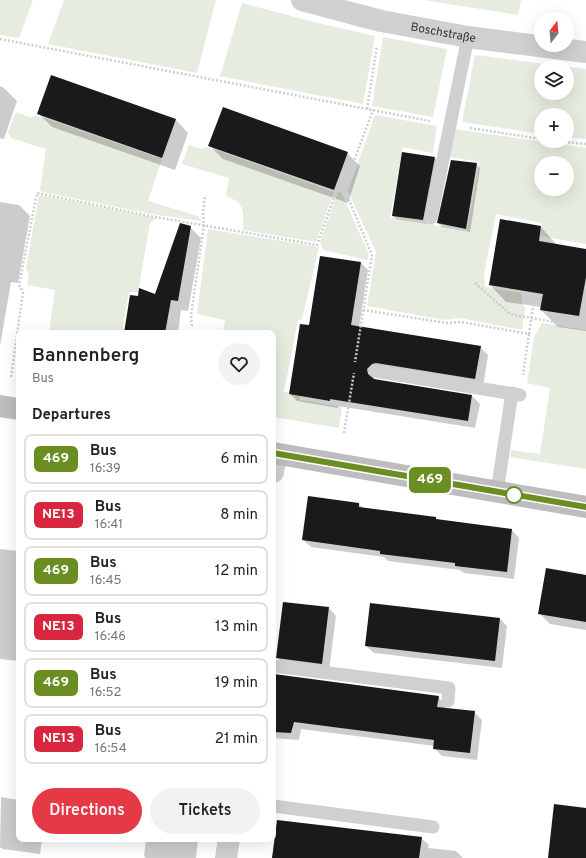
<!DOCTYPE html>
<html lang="en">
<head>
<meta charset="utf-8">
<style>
	:root { --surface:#fff; --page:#f2f2f2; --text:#222; --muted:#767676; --line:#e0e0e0; --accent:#e63946 }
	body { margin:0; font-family:Overpass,sans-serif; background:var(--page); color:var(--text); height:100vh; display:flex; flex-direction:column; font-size:15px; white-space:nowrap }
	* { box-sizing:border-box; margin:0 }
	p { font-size:13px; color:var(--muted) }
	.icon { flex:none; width:22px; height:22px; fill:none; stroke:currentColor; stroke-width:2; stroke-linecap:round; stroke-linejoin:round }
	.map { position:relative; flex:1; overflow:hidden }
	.drawer { position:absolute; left:16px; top:330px; width:260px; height:512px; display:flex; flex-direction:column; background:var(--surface); border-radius:8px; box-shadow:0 4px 16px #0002 }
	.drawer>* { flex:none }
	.badge { padding:0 8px; border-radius:6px; font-size:14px; line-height:26px }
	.needle { width:26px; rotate:16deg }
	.tools { position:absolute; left:534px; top:12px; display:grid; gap:8px }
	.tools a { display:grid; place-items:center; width:40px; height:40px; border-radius:50%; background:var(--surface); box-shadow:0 4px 16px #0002; font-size:20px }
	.map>.badge { position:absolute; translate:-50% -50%; box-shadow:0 0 0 2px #fff }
	h2 { padding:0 16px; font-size:15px; line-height:36px }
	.round { display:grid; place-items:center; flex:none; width:42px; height:42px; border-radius:21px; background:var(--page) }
	.head { display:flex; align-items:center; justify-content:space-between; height:68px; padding:0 16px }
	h1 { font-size:19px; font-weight:600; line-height:30px }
	.action { display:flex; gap:8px; margin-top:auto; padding:8px 16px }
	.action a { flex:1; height:46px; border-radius:24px; background:var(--accent); color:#fff; font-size:16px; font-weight:600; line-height:46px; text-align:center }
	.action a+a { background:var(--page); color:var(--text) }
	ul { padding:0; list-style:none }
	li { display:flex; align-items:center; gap:12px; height:50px; margin:0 8px 6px; padding:0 8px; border:2px solid var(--line); border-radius:8px }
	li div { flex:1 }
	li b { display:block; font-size:15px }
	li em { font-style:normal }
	li .badge { min-width:44px; font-weight:700; text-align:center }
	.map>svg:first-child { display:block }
	.green { fill:#e6ecdf; fill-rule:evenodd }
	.shadow { fill:#0003 }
	.building { fill:#1a1a1a }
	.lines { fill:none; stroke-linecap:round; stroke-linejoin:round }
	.path { stroke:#cdcdcd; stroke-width:2.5; stroke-dasharray:2 2; stroke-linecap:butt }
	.lane { stroke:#d0d0d0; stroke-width:13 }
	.street { stroke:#d0d0d0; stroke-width:22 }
	.secondary { stroke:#bdbdbd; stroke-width:22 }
	.line-casing { stroke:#fff; stroke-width:9 }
	.line { stroke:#6b8e23; stroke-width:6 }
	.stop-dot { fill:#fff; stroke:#6b8e23; stroke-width:2 }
	.labels { text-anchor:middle; stroke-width:4; stroke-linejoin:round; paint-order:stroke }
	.street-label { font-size:12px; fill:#333; stroke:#fff }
</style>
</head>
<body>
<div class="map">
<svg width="586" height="858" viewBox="0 0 586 858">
	<rect width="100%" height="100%" fill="#fff"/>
	<g class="green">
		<path d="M0,0H33L19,38L0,35Z"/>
		<path d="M64,0H216L197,73L48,44Z"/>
		<path d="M424,0H521L518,15Z"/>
		<path d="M242,3L314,22L375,36L363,104L220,76Z"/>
		<path d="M383,37L447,49L433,117L372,106Z"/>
		<path d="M475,55L586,69V139L567,137V115H541V134L462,122ZM541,67H567V93H541Z"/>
		<path d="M16,112L32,118L35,115L162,159L148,201L198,216L201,221L151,214L43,192L40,190L46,149L11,138L8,132Z"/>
		<path d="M375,115L437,126L433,153L403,147L390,217L467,231L480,162L450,157L454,129L586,148V244L540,236L542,223L496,214L484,274L485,287L521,293L522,303L525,308L522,330L460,318L444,320L367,306L376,252L348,191ZM541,163H567V189H541Z"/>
		<path d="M189,145L201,149L207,147L334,192L316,242L243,230C244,211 245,203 226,196L229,178L182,164Z"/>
		<path d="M338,192H341L368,252V260L323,250L320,242Z"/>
		<path d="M39,195L157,218L150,223L138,292H129L122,333H49L55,290L27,285L29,274L26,268Z"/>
		<path d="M208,229L319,247L302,319L298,320L284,392L300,395V400L342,407L339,428L273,417V333H223L225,320L197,314Z"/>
		<path d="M542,323L586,330V469L510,457L511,450L540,454L550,388L527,383L534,337Z"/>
	</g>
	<g class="shadow">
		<path d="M0,86L4,88L17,101L4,139L0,138Z"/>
		<path d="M39,114L175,119L188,133L175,170L52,127Z"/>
		<path d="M210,146L347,153L360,166L348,203L223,159Z"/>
		<path d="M435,158L438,162L427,224L396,219L393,215Z"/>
		<path d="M476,164L480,168L470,232L442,227L438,223Z"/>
		<path d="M0,202L19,205L30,216L18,283L11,282L0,346Z"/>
		<path d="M190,227L201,238L188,311L181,310L178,333H125L138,297L155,295Z"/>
		<path d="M541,227L557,245L586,250V331L558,327L541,310L542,307L506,302L490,285Z"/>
		<path d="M361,263L368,270L359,327L480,347L488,355L483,387L374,377L375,380L472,396L480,404L475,428L338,406V408L297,401L290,394L310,326Z"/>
		<path d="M359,504L363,508L436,518L439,520L512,530L519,538L514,579L464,573L460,570L388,561L384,557L311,547L303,540Z"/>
		<path d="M0,549L19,551V661L0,659Z"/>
		<path d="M586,576V630L550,624L539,613Z"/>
		<path d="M329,608L336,616L329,671L285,665L277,658Z"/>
		<path d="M499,618L507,626L502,668L374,653L366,646Z"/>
		<path d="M273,677L438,697L446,705L445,709L474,712L482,720L477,760L442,756L434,748L435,746L301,729L299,740L273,738Z"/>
		<path d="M1,797L19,800V839H42L40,854L2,849L0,847Z"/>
		<path d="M421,838L429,845L428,848L456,851L463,858H273Z"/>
		<path d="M146,839H198L196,858H146L144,856Z"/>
	</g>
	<g class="building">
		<path d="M51,75L176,119L162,158L37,114Z"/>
		<path d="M223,107L348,152L334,190L208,146Z"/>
		<path d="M402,152L435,157L423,220L392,216Z"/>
		<path d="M451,160L477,163L466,229L437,223Z"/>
		<path d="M500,219L541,226L539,241L586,249V277L579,316L540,310L543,294L489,285Z"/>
		<path d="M180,223L191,226L178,301L171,300L165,333H124L130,295L138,296L139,288L155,294Z"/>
		<path d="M320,256L361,262L351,325L481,346L475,379L376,363L372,364L367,369L368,374L374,379L472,395L468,421L330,399V401L289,394L300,324L309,325Z"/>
		<path d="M308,496L359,503V507L436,517V519L512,529L507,572L455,566V563L380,554V551L302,540Z"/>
		<path d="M546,568L586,575V622L538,614Z"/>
		<path d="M283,602L329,607L322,664L276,658Z"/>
		<path d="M370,603L500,618L495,661L365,646Z"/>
		<path d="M274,674L439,696L437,707L475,711L470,753L433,749L434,740L294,722L291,733L273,732Z"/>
		<path d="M554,804L586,808V858H548Z"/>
		<path d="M277,820L422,837L419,858H272Z"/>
	</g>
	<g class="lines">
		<g class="path">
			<path d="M0,39L430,121"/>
			<path d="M367,109L377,46"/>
			<path d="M470,128L541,139"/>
			<path d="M556,141L586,144"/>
			<path d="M344,188L372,255L355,362"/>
			<path d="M475,283L510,314L586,328"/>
			<path d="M363,310L447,323L461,322L529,334L523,375"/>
			<path d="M192,326L191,315L204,225L203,215L205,195"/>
			<path d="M529,334L535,294"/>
			<path d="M11,377L23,292L19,285L37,193L150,216L317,245L336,192L344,188L373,110"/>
			<path d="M344,433L354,373"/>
		</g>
		<g class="lane">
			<path d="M431,218L468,37"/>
			<path d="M375,371L520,395"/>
			<path d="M497,492L512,393"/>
			<path d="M273,666L449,688L448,701"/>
			<path d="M273,806L433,827"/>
		</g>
		<g class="street">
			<path id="s1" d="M302,0L381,21L468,37L586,52"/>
			<path d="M273,472L276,454"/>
			<path d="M226,858L229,839"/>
		</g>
		<g class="secondary">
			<path d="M0,406L19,409"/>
			<path d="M273,453L586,507"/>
		</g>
	</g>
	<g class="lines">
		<defs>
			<path id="line" d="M273,453L586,507"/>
		</defs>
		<use href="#line" class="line-casing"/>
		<use href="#line" class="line"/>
	</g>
	<circle class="stop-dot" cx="514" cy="495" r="8"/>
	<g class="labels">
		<g class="street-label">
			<text dy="4" stroke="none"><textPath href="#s1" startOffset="145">Boschstraße</textPath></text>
		</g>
	</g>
</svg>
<div class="tools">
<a><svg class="needle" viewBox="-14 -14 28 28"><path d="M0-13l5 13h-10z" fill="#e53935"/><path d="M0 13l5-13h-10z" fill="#767676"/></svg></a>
<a><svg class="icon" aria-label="layers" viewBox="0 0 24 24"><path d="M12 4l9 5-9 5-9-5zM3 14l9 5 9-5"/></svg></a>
<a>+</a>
<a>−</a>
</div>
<b class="badge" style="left:430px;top:480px;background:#6b8e23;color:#fff">469</b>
<section class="drawer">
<div class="head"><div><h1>Bannenberg</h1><p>Bus</p></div><a class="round"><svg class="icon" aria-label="heart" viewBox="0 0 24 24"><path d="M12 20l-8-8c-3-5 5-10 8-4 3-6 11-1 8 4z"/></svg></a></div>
<h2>Departures</h2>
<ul>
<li><span class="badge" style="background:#6b8e23;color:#fff">469</span><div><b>Bus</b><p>16:39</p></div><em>6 min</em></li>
<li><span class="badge" style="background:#d7263d;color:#fff">NE13</span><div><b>Bus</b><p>16:41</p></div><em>8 min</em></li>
<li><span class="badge" style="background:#6b8e23;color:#fff">469</span><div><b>Bus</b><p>16:45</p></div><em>12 min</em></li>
<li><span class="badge" style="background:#d7263d;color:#fff">NE13</span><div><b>Bus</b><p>16:46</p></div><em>13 min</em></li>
<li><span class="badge" style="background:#6b8e23;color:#fff">469</span><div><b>Bus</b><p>16:52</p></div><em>19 min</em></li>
<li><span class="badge" style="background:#d7263d;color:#fff">NE13</span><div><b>Bus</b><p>16:54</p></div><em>21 min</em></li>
</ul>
<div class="action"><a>Directions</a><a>Tickets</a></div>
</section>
</div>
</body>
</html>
